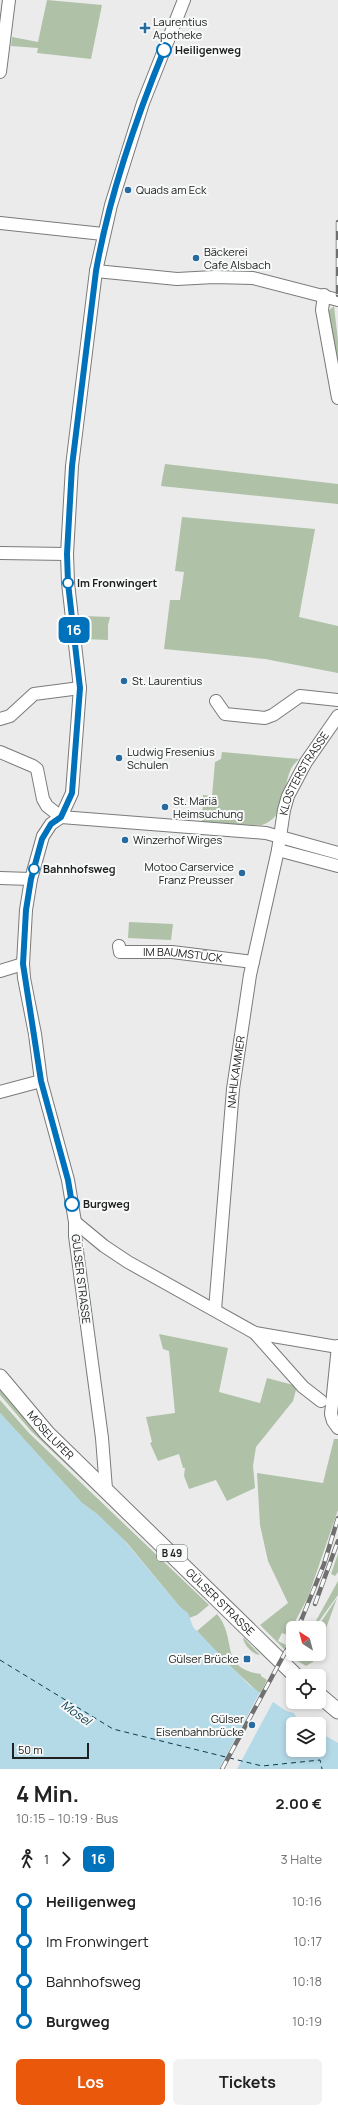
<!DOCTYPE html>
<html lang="de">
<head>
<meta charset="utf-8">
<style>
	:root { --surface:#fff; --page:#f2f2f2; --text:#222; --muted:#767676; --accent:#ea580c }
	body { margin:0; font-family:Manrope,sans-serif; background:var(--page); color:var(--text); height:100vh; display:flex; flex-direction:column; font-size:15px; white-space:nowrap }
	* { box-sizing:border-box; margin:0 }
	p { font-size:13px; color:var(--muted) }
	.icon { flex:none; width:22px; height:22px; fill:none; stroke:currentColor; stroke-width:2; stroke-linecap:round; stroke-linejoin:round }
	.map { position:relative; height:1769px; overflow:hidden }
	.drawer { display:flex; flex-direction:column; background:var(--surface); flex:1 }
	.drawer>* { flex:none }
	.badge { padding:0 8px; border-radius:6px; font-size:14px; line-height:26px }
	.needle { width:26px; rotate:324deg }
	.tools { position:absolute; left:286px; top:1621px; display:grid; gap:8px }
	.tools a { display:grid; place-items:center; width:40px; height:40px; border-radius:6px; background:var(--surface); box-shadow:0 2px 6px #0003; font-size:20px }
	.scale { position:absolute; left:12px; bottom:10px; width:77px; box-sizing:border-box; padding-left:4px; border:2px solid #202121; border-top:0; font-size:11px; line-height:14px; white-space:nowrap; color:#202121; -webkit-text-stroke:3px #f8f9f9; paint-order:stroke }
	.map>.badge { position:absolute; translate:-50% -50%; box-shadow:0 0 0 2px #fff }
	.legs { display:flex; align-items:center; gap:6px; height:44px; padding:0 16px; font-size:13px }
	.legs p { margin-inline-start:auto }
	.summary { display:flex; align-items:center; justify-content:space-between; height:68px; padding:0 16px }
	h1 { font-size:22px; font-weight:700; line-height:30px }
	.primary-button { display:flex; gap:8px; margin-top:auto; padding:8px 16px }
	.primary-button a { flex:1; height:46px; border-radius:6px; background:var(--accent); color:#fff; font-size:16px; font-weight:700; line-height:46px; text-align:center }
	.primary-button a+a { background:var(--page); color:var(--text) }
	ul { padding:0 16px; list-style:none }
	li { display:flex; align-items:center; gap:14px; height:40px; font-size:15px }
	li i { display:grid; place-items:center; width:6px; height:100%; margin:0 5px; background:currentColor }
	li i::after { content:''; width:10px; height:10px; margin:-5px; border:3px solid; border-radius:50%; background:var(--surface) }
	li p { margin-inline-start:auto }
	li:first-child i { background:linear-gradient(#0000 50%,currentColor 0) }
	li:last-child i { background:linear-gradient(currentColor 50%,#0000 0) }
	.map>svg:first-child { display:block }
	.green { fill:#afc1a7 }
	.water { fill:#b4d9e7 }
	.pier { fill:#ebebec }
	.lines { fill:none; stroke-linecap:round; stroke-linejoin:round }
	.ferry { stroke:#083e4e; stroke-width:1; stroke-dasharray:5 4; stroke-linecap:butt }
	.minor-casing { stroke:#7a7a7b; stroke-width:14 }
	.major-casing { stroke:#7a7a7b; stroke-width:17 }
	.minor { stroke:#fff; stroke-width:12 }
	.major { stroke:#fff; stroke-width:15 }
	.rail-casing { stroke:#707071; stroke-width:4.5 }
	.rail { stroke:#f8f9f9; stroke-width:3; stroke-dasharray:9; stroke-linecap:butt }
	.line-1-casing { stroke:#fff; stroke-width:9 }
	.line-1 { stroke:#0072bc; stroke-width:6 }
	.poi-dot { fill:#256ba0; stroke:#f8f9f9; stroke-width:1.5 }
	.stop-1-dot { fill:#fff; stroke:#0072bc; stroke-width:2 }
	.labels { text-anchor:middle; stroke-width:4; stroke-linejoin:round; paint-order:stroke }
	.shield { fill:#f8f9f9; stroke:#616262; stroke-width:1 }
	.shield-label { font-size:10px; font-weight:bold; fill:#202121 }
	.poi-label { font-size:11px; fill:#202121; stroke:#f8f9f9; text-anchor:start }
	.stop-label { font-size:11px; font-weight:bold; fill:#202121; stroke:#f8f9f9; text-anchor:start }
	.street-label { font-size:11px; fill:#202121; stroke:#f8f9f9 }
	.water-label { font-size:12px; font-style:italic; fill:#083e4e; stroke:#f8f9f9 }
</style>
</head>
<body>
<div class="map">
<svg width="338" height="1769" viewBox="0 0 338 1769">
	<rect width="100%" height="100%" fill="#ebebec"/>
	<g class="green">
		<path d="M47,0L102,5L91,59L37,53L38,48L11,46L12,37L38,42Z"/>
		<path d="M334,306L338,341V381L325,314Z"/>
		<path d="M165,464L338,484V504L161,486Z"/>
		<path d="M182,517L315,529L299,617L338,626V673L265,659L164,649L170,600H180L184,572L175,571Z"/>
		<path d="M83,616L110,617L108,625V640L84,639Z"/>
		<path d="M222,752L299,759C296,762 293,765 291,769C282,788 287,817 262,825L202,824L203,795L212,796L215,762L221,759Z"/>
		<path d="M129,922L173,924L171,940L128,938Z"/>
		<path d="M159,1334L228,1348L219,1392L260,1403L267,1378L297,1386L293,1401L256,1447L253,1466L255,1488L227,1501L216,1480L189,1489L184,1476L185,1468H183L179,1454L158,1461L150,1443L152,1442L146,1417L175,1413L169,1351L163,1349Z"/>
		<path d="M0,1388L172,1565L31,1431L0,1395Z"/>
		<path d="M0,1400L29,1433L209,1605L197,1615L189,1618L187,1613L180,1607L127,1543L97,1514L82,1503L0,1413Z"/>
		<path d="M334,1439H338V1510L308,1597L288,1635L282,1633L278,1641L286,1645L284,1649L260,1625L288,1603L268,1561L260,1525L257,1473L323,1483Z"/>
		<path d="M338,1554V1572L335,1576L331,1574Z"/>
		<path d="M338,1581V1595L314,1628H312Z"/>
		<path d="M337,1598L319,1648V1628H317Z"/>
		<path d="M217,1614C238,1639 218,1668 261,1674V1676L267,1680L260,1694L228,1664L197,1631Z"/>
		<path d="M243,1638H244L260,1655C253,1655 244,1645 243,1638Z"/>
		<path d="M306,1654H317L313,1662L306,1666L296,1660L298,1655L304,1658Z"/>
	</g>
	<path class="water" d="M0,1413L82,1503L97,1514L122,1538L180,1607L188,1613L193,1627L249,1685L286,1711L294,1713L298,1721L303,1724H293V1750H319V1732L338,1743V1769H0Z"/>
	<path class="pier" d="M260,1692L274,1700L237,1769H219Z"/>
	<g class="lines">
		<path class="ferry" d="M0,1660L113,1729L262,1766L320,1760L322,1769"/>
		<defs>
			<g id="minor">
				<path d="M0,72L9,0"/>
				<path d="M0,223L103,234"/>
				<path d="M96,271L177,279L214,277L253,278L338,300"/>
				<path d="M324,295L322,310L338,398"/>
				<path d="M0,553L67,554"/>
				<path d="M216,701L225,714L265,718L273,715L300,696L338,700"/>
				<path d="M0,719L10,716L34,694L80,688"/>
				<path d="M0,752L33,766L37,769L43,799L47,806L61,817"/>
				<path d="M61,817L266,833L338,853"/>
				<path d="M278,850L338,866"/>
				<path d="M0,878L31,879"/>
				<path id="s1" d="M119,946L120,952H172L253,962"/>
				<path d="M0,971L23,964"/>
				<path d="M0,1092L41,1081"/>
				<path d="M75,1222L104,1246L128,1262L255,1333L338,1347"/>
				<path id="s2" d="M215,1310L233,1089L250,975L278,850L284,810L288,796L306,762L338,716"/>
				<path d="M255,1333L303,1387L321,1401"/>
				<path d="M338,1346L331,1414L333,1421L338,1428"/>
				<path d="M106,1489L102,1438L75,1236V1222L68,1180L41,1081L35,1034L24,978L23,964L26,910L31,879L43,836L51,824L61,817L72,793L80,688L68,583L67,554L72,466L96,271L111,205L143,103L184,0"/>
			</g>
			<g id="major">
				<path id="s3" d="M0,1377L47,1433L296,1676"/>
				<path d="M319,1695L338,1711"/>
			</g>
		</defs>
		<use href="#minor" class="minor-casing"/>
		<use href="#major" class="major-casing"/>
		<use href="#minor" class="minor"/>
		<use href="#major" class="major"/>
		<defs>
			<g id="rail">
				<path d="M338,222V295"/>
				<path d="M315,1604L338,1541"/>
				<path d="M298,1628L324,1564L338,1518"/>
				<path d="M222,1769L293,1638"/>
			</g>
		</defs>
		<use href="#rail" class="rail-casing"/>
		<use href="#rail" class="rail"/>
	</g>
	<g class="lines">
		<defs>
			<path id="line-1" d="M72,1204L68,1180L41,1081L23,964L26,910L31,879L42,839L51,824L61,817L72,793L80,688L68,583L67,554L72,466L96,271C109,196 135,121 164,50"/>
		</defs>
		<use href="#line-1" class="line-1-casing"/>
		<use href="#line-1" class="line-1"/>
	</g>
	<g class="poi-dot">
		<path d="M143 22h4v4h4v4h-4v4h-4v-4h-4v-4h4z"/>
		<circle cx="128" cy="190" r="4"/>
		<circle cx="196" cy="258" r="4"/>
		<circle cx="124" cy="681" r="4"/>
		<circle cx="119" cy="758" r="4"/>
		<circle cx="165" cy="807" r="4"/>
		<circle cx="125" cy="840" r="4"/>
		<circle cx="242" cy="873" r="4"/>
		<rect x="243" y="1655" width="8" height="8" rx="2"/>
		<circle cx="252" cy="1725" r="4"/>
	</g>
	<g class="stop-1-dot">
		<circle cx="164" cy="50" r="7"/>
		<circle cx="68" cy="583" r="5"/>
		<circle cx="34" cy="869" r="5"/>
		<circle cx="72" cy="1204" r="7"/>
	</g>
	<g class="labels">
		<rect class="shield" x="157" y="1545" width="30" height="16" rx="3"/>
		<g class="shield-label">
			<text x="172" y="1557">B 49</text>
		</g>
		<g class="poi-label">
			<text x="153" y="26">Laurentius<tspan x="153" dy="13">Apotheke</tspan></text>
			<text x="136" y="194">Quads am Eck</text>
			<text x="204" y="256">Bäckerei<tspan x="204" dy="13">Cafe Alsbach</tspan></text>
			<text x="132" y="685">St. Laurentius</text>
			<text x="127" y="756">Ludwig Fresenius<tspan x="127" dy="13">Schulen</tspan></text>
			<text x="173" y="805">St. Mariä<tspan x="173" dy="13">Heimsuchung</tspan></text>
			<text x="133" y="844">Winzerhof Wirges</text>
			<text x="234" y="871" text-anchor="end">Motoo Carservice<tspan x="234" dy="13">Franz Preusser</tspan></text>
			<text x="239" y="1663" text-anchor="end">Gülser Brücke</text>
			<text x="244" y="1723" text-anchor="end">Gülser<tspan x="244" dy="13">Eisenbahnbrücke</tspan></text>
		</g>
		<g class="stop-label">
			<text x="175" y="54">Heiligenweg</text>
			<text x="77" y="587">Im Fronwingert</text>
			<text x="43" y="873">Bahnhofsweg</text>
			<text x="83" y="1208">Burgweg</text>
		</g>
		<g class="street-label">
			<text dy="4" stroke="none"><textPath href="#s2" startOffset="547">KLOSTERSTRASSE</textPath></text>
			<text dy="4" stroke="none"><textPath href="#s1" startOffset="69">IM BAUMSTÜCK</textPath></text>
			<text dy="4" stroke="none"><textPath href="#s2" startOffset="239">NAHLKAMMER</textPath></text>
			<text transform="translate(81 1279) rotate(83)" y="4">GÜLSER STRASSE</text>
			<text dy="4" stroke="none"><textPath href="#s3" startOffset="77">MOSELUFER</textPath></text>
			<text dy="4" stroke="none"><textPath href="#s3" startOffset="315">GÜLSER STRASSE</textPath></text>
		</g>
		<g class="water-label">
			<text transform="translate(76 1713) rotate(36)" y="4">Mosel</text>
		</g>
	</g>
</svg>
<div class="tools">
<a><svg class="needle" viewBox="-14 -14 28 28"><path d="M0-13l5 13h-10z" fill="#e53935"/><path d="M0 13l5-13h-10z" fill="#767676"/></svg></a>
<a><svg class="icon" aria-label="locate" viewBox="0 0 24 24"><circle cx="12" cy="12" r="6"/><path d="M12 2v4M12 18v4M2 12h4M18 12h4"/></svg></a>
<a><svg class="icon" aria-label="layers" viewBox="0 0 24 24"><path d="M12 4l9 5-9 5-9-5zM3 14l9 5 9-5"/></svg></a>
</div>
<div class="scale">50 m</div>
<b class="badge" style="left:74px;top:630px;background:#0072bc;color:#fff">16</b>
</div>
<section class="drawer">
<div class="summary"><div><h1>4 Min.</h1><p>10:15 – 10:19 · Bus</p></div><b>2.00 €</b></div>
<div class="legs"><svg class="icon" aria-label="walk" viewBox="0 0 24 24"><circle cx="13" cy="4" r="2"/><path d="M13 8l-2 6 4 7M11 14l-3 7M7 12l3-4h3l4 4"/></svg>1<svg class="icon" aria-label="forward" viewBox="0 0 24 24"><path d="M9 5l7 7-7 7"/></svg><b class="badge" style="background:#0072bc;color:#fff">16</b><p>3 Halte</p></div>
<ul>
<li><i style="color:#0072bc"></i><b>Heiligenweg</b><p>10:16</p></li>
<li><i style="color:#0072bc"></i><span>Im Fronwingert</span><p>10:17</p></li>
<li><i style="color:#0072bc"></i><span>Bahnhofsweg</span><p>10:18</p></li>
<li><i style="color:#0072bc"></i><b>Burgweg</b><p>10:19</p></li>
</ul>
<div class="primary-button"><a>Los</a><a>Tickets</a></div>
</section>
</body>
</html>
